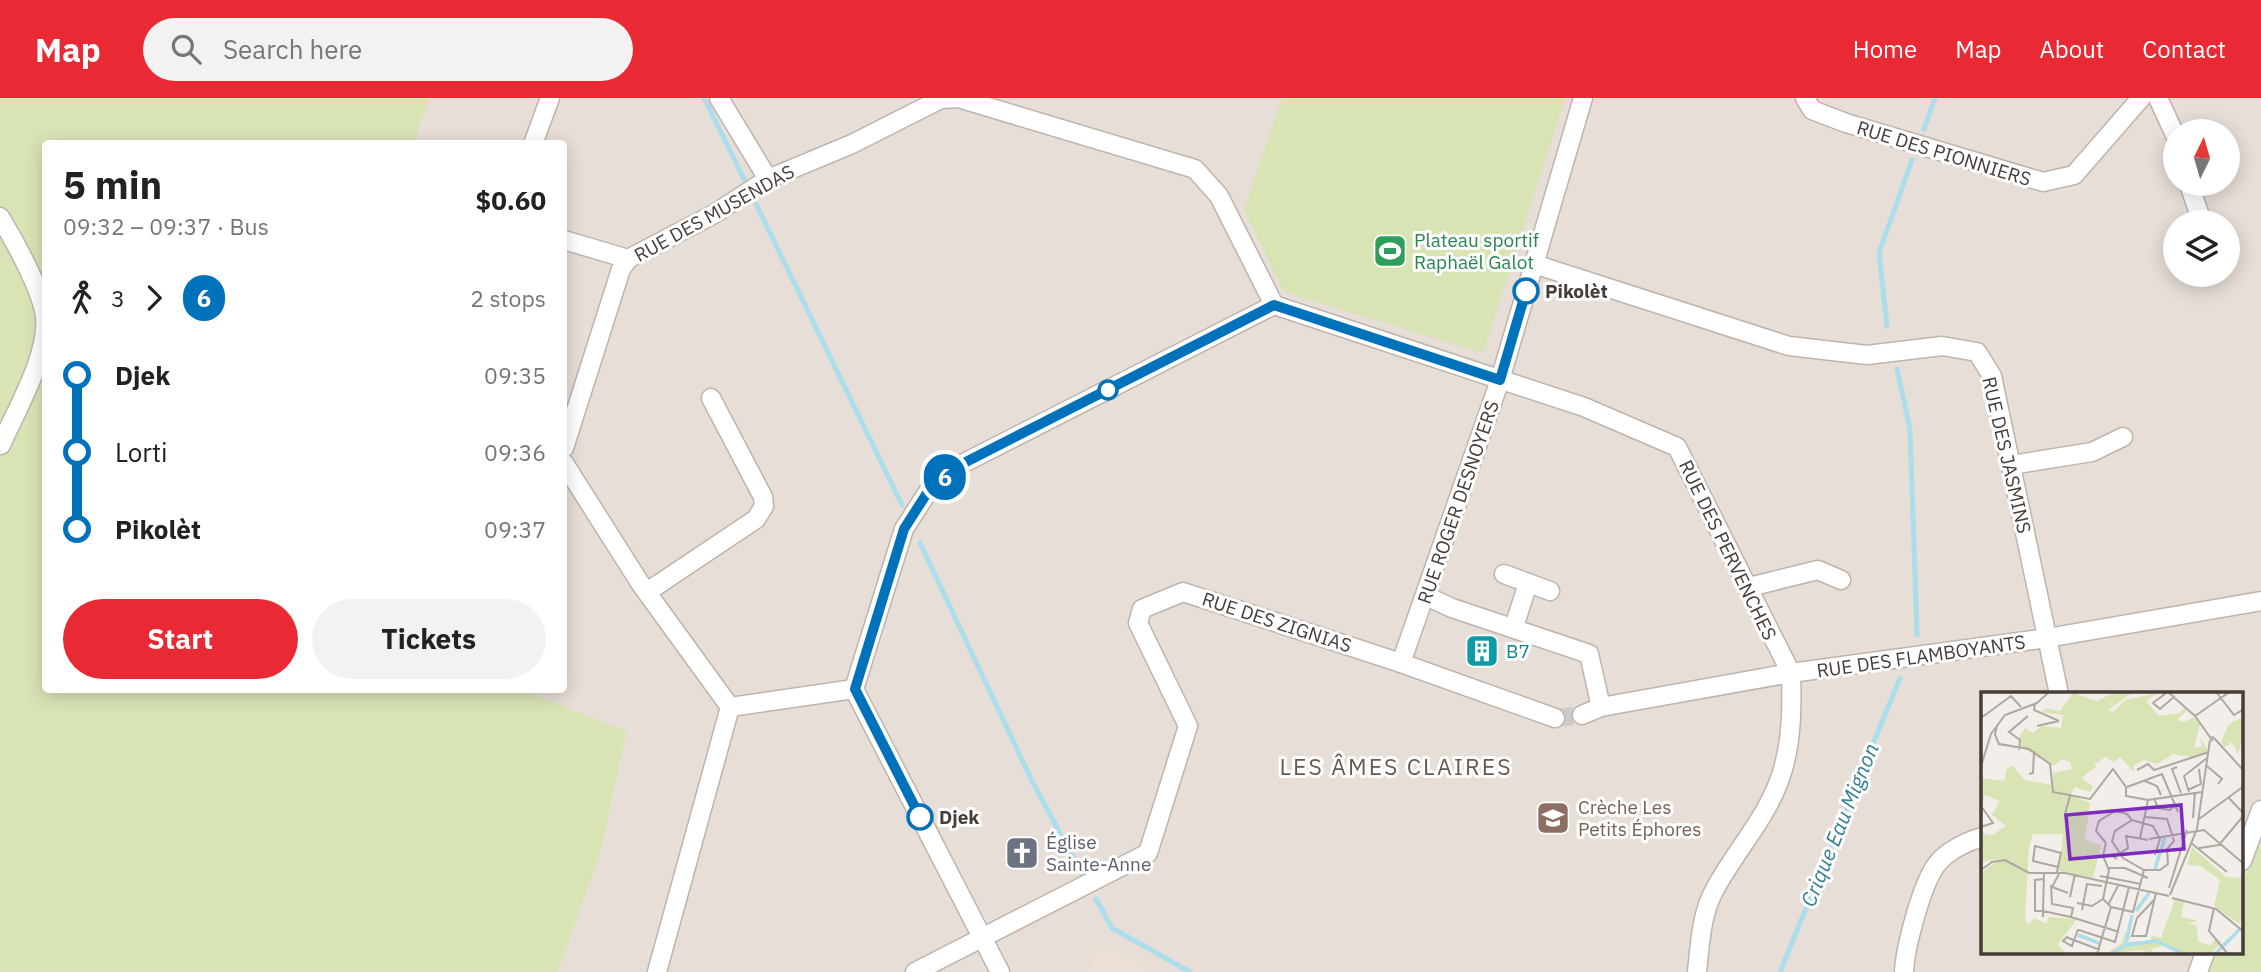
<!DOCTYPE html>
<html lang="en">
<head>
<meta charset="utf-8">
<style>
	:root { --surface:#fff; --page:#f2f2f2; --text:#222; --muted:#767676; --accent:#e92934 }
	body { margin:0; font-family:"IBM Plex Sans",sans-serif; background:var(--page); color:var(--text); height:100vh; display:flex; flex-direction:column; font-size:26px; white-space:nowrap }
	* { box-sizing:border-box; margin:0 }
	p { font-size:23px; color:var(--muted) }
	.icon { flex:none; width:38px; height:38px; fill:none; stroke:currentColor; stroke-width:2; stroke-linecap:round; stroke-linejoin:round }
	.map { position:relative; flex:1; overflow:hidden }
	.panel { position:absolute; left:42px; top:42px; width:525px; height:553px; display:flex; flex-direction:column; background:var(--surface); border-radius:7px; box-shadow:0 4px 18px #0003 }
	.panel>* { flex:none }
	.badge { padding:0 14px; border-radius:23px; font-size:24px; line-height:46px }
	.needle { width:46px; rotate:5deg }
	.buttons { position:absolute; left:2163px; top:21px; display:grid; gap:14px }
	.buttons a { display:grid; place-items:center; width:77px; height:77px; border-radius:50%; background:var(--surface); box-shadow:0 4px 18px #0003; font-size:35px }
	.map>.badge { position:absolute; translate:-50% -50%; box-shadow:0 0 0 4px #fff }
	.legs { display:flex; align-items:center; gap:10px; height:77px; padding:0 21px; font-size:23px }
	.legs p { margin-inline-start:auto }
	.summary { display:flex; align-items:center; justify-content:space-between; height:119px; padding:0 21px }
	h1 { font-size:38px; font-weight:800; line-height:52px }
	.action { display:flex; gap:14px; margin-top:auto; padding:14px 21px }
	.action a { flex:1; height:80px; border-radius:42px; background:var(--accent); color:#fff; font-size:28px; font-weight:800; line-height:80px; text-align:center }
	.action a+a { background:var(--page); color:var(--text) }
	ul { padding:0 21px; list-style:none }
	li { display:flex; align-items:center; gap:24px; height:77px; font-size:26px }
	li i { display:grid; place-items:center; width:10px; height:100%; margin:0 9px; background:currentColor }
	li i::after { content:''; width:18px; height:18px; margin:-9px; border:5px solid; border-radius:50%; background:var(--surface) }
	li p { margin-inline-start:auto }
	li:first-child i { background:linear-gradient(#0000 50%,currentColor 0) }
	li:last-child i { background:linear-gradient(currentColor 50%,#0000 0) }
	header { display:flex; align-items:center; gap:42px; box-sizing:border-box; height:98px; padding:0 35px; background:var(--accent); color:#fff }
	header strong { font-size:33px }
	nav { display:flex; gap:38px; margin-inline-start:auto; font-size:24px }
	.search { width:490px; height:63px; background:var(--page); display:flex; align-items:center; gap:18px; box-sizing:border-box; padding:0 24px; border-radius:38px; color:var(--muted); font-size:26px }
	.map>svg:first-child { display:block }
	.residential { fill:#e7ded7; fill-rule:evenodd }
	.education { fill:#ebe0d4 }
	.green { fill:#d9e4b5 }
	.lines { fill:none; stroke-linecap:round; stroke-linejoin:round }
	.stream { stroke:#aadeeb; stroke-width:5 }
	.street-tunnel { stroke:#d0cbc6; stroke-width:18; stroke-dasharray:18 9; stroke-linecap:butt }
	.street-casing { stroke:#beb4ac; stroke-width:21 }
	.street { stroke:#fff; stroke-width:18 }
	.line-1-casing { stroke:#fff; stroke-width:16 }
	.line-1 { stroke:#0072bc; stroke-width:10 }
	.stop-1-dot { fill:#fff; stroke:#0072bc; stroke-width:3.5 }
	.labels { text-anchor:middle; stroke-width:6; stroke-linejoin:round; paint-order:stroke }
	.street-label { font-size:19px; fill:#463d38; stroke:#fff }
	.leisure-label { font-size:19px; fill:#27864d; stroke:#fff; text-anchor:start }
	.stop-label { font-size:19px; font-weight:bold; fill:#463d38; stroke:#fff; text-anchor:start }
	.culture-label { font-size:19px; fill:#0d838f; stroke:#fff; text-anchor:start }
	.education-label { font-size:19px; fill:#785e54; stroke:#fff; text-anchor:start }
	.worship-label { font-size:19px; fill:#5b616d; stroke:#fff; text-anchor:start }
	.water-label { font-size:21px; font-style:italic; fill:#337f93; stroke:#fff }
	.quarter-label { font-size:23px; letter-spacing:2px; fill:#685950; stroke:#fff }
	.inset-river { fill:none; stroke:#aadeeb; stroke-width:3.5 }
	.inset-road { fill:none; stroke:#aea7a2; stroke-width:2 }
	.view { fill:#7b2cbf; fill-opacity:0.15; stroke:#7b2cbf; stroke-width:3.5 }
	.inset-edge { fill:none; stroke:#463d38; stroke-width:3.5 }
</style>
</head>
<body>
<header>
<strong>Map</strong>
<div class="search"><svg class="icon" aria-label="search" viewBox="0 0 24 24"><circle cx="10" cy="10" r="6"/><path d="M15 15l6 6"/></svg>Search here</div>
<nav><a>Home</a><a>Map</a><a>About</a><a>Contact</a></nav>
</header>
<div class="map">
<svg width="2261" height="874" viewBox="0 0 2261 874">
	<rect width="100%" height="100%" fill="#f3eee9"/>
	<path class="residential" d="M429,0H2261V740L2242,787V596H1983V855H2214L2206,874H558L600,756L627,633L521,592H564V46H415ZM2175,33H2228V86H2175ZM2175,124H2228V177H2175Z"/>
	<path class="education" d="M1099,846L1153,874H1086Z"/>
	<g class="green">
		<path d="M0,0H429L415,45L46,46V592H521L627,633L600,756L558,874H0Z"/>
		<path d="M1282,0H1565L1483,255L1284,194L1244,112Z"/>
		<path d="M2261,740V874H2206L2214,855H2242V787Z"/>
	</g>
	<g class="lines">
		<g class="stream">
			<path d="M704,0L745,83"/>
			<path d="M1924,31L1935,0"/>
			<path d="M756,106L902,407"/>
			<path d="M1887,228L1879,155L1912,62"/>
			<path d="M1897,271L1910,331L1917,537"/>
			<path d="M920,445L1032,683L1084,780"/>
			<path d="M1096,801L1112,830L1190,874"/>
			<path d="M1780,874L1900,580"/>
		</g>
		<path class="street-tunnel" d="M1555,620L1582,617"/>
		<defs>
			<g id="street">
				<path d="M719,0L768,81"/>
				<path d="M1805,0L1812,12L1846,25L2043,84L2074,77L2141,0"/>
				<path d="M2158,0L2175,37"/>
				<path d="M533,46L550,0"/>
				<path d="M2189,86L2202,124"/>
				<path d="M0,119C14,142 42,192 45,219C49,257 16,312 1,347"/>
				<path d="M564,142L628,161"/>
				<path d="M1534,166L1789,248L1867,257L1942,248L1977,254L1992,278L2059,596"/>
				<path d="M1274,207L1584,309L1677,349L1791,575C1792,607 1792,640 1783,671C1770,717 1737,750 1715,791C1701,816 1700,846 1697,874"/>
				<path d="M564,350L621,171L628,161L714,116L768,81L852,46L941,1L958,0L1195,71L1219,98L1274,207"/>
				<path d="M564,365L640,485L730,609"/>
				<path d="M2011,367L2092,354L2123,339"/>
				<path d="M1504,476L1550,493"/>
				<path d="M1749,489L1818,472L1841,482"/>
				<path d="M647,494L756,421L764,408L763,399L711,300"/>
				<path d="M1426,498L1452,510L1589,556L1601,609"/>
				<path d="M1514,529L1528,485"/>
				<path d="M1401,565L1500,282L1583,0"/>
				<path d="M730,609L854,591"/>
				<path d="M1582,617L1601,609L1791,575L2047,540L2261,503"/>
				<path d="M2242,763L2261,712"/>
				<path d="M657,874L730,609"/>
				<path d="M915,874L1148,755L1188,628L1138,525L1142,511L1183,494L1401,565L1555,620"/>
				<path d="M1000,874L854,591L904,431L929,392L960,367L1274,207"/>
				<path d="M1904,874C1905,850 1922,785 1937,766C1947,753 1967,743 1983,739"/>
				<path d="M2198,874L2205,855"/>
			</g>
		</defs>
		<use href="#street" class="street-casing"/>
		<use href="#street" class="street"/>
	</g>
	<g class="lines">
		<defs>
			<path id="line-1" d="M920,719L855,591L904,431L929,392L960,367L1274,207L1500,282L1526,193"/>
		</defs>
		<use href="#line-1" class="line-1-casing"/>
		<use href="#line-1" class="line-1"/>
	</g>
	<defs>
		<symbol id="stadium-square" viewBox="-11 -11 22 22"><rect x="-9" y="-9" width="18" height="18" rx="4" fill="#2e9e5b" stroke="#fff"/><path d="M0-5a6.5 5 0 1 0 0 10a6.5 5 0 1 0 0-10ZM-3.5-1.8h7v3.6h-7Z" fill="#fff"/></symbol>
		<symbol id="building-square" viewBox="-11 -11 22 22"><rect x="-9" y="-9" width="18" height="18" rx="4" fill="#0f9aa8" stroke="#fff"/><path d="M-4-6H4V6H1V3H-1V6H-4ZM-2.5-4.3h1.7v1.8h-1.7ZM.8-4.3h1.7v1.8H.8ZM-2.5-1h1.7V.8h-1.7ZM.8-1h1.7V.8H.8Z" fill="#fff"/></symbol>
		<symbol id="school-square" viewBox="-11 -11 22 22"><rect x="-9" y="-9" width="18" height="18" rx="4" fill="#8d6e63" stroke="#fff"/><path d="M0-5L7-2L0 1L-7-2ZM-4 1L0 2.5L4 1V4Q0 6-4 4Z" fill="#fff"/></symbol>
		<symbol id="church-square" viewBox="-11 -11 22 22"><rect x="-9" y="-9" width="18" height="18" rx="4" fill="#6b7280" stroke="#fff"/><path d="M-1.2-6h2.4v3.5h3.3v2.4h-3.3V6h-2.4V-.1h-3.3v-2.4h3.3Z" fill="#fff"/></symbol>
	</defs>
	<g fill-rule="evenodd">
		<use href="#stadium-square" x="1371" y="134" width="38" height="38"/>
		<use href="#building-square" x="1463" y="534" width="38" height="38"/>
		<use href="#school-square" x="1534" y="701" width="38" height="38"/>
		<use href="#church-square" x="1003" y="736" width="38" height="38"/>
	</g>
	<g class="stop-1-dot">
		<circle cx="1526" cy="193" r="12"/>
		<circle cx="1108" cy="292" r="9"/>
		<circle cx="920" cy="719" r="12"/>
	</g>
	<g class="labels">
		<g class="street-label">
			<text transform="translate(1944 55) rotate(17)" y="7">RUE DES PIONNIERS</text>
			<text transform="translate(714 115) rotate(-29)" y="7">RUE DES MUSENDAS</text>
			<text transform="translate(2007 357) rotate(77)" y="7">RUE DES JASMINS</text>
			<text transform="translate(1458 404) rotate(-71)" y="7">RUE ROGER DESNOYERS</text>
			<text transform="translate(1728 452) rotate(64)" y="7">RUE DES PERVENCHES</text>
			<text transform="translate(1277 524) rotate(18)" y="7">RUE DES ZIGNIAS</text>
			<text transform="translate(1921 558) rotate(-8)" y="7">RUE DES FLAMBOYANTS</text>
		</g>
		<g class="leisure-label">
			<text x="1414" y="149">Plateau sportif<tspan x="1414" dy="22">Raphaël Galot</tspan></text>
		</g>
		<g class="stop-label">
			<text x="1545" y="200">Pikolèt</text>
			<text x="939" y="726">Djek</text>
		</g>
		<g class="culture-label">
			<text x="1506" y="560">B7</text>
		</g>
		<g class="education-label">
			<text x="1578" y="716">Crèche Les<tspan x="1578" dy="22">Petits Éphores</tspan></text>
		</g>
		<g class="worship-label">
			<text x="1046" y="751">Église<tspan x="1046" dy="22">Sainte-Anne</tspan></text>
		</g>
		<g class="water-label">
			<text transform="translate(1840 727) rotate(-68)" y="7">Crique Eau Mignon</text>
		</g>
		<g class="quarter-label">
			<text x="1396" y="677">LES ÂMES CLAIRES</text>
		</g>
	</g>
	<g transform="translate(1981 594)">
		<rect width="262" height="262" fill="#f3eee9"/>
		<path d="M92,1L116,9L132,1H151L127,18L132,20L144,8L177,1L165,9L178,24L199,21L204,15L206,18L196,28L203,30L213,25L219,32L213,56L221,54L219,45L227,59L211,65L192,62L176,72L163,68L153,73V80L139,65L133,70L125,65L113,72L115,75L100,86L112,94L109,100L94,95L89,103L109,111L104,148L120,153L112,186L78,179L82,142H52L48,155L44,227L48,232L53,226L66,232L67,225L96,227L77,252L85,262H0V181L18,167L0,170V141L11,143L25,134L11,123L19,109L4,103L0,112V86L23,89L26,76L32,74L44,88L72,93V81L91,77L89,70L81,67L72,74L40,55L38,45L44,36L52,41L61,34L80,36L82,23L60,20L65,16L79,19ZM262,25V46L257,62L251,50L244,55L240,50L248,32ZM211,155L245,185L262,186V226L258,232L233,214L239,188L219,174L206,173ZM194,207L203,210L200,225L217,229L207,231L216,234L217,250L230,253L235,246L240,250L230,262H201L185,253L170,257L174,262L160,258L124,262L140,252L145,239V244H150L146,250L169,249L171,243L180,246Z" fill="#d9e4b5"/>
		<path class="inset-river" d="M174,177L184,145M155,219L168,201M97,243L118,251M145,251L151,223M130,262L145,253L175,249L203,262M234,262L259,237"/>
		<path class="inset-road" d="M185,1L172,11L179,17L194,4M188,1L214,24L231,48L232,44M236,1L253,23L263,17M54,12L53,18L78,29M214,24L247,1M0,26L30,4L40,15M16,33L14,43L18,52L48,57L69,72L72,100L109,107L132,77L145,95M56,34L78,29M233,46L263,79M38,58L39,48L28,40L47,24M0,74L10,42L24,23L56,11L67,1M226,74L241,87L237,92M196,75L191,77L200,101M156,78L167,72L173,78L228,60M48,82L52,81L53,59M164,89L176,94L180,103M145,95V104L167,108M146,95L181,82L197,120M207,98L220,92L218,77M208,100L203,84L226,66M247,105L263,122M173,106L177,116L189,118L194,113M0,114L12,131L0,135M212,126L214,100M218,127L263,94M151,128L134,139L131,149L142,166L163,178M151,128L172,134L179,147L174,163M87,141L84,122L89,104M159,146L167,108L221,100M168,147L223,138L263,172M125,151L115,139L118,129L134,119L146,122L151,128M210,151L246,180M218,156L238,153L263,123M136,167L133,165L147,156L145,144L167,148M128,176H144L167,186M0,178L11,170L24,168L48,181H84L188,204M163,178H179L187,172L186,157L193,149L186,127L164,125M76,180L80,161L54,154L52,169L77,175M63,181L62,219L90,225L92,216L71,212L70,193M78,182L71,195L87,201M119,184L160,192M188,196L206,138M189,203L216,137L229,48M89,205L94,182M191,206L235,217L263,240M122,207L130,215L152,220L163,178M122,207L128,178L122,164L125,151M173,208L156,226L151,244H165L175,201M96,211L111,214L122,207M127,213L138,192M233,216L228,239L247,262M101,218L106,192L121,194M62,225V219H54V188L63,187M90,225L138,240M119,258L93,248H92L86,245L82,249L91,254L93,248L97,238H98L134,250L148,195M116,262L130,215"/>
		<path class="view" d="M200,113L203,157L89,167L85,123Z"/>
		<rect width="262" height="262" class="inset-edge"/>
	</g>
</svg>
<div class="buttons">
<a><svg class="needle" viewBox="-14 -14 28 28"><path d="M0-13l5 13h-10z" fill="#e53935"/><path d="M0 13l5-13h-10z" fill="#767676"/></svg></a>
<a><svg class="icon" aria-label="layers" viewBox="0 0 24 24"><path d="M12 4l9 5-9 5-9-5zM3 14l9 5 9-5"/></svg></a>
</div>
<b class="badge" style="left:945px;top:379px;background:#0072bc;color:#fff">6</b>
<section class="panel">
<div class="summary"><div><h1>5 min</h1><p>09:32 – 09:37 · Bus</p></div><b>$0.60</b></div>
<div class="legs"><svg class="icon" aria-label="walk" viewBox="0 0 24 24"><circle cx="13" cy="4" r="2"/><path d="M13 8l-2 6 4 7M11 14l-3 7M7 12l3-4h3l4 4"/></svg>3<svg class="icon" aria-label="forward" viewBox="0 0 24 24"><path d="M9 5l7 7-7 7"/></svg><b class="badge" style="background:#0072bc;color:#fff">6</b><p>2 stops</p></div>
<ul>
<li><i style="color:#0072bc"></i><b>Djek</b><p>09:35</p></li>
<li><i style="color:#0072bc"></i><span>Lorti</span><p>09:36</p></li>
<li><i style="color:#0072bc"></i><b>Pikolèt</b><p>09:37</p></li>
</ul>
<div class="action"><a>Start</a><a>Tickets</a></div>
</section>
</div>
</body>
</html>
